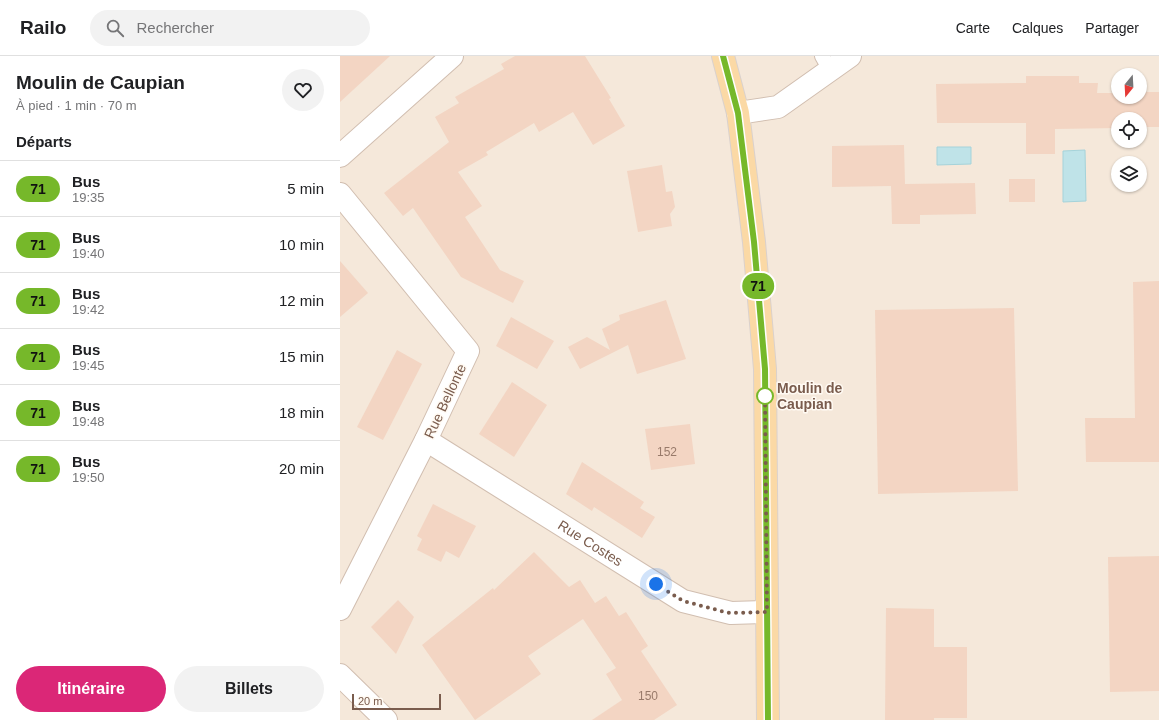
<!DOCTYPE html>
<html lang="fr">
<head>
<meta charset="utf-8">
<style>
	:root { --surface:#fff; --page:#f2f2f2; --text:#202124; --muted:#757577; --line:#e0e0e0; --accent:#db2777 }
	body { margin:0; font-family:Arial,sans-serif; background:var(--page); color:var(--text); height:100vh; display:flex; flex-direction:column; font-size:15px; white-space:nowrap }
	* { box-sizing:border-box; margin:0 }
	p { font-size:13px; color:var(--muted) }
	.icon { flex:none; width:22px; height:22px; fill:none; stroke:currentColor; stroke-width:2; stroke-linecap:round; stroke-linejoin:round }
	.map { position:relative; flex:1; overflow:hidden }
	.sheet { display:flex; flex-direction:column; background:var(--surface); width:340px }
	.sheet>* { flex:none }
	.badge { padding:0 8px; border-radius:13px; font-size:14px; line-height:26px }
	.needle { width:26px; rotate:198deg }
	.controls { position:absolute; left:771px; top:12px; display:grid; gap:8px }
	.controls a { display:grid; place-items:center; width:36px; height:36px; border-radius:50%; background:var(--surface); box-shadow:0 1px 3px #0004; font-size:20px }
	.scale { position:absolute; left:12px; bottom:10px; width:89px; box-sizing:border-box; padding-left:4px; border:2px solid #7a5c4d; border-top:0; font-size:11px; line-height:14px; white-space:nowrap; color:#7a5c4d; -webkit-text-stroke:3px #fffaf3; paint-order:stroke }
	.you { position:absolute; width:20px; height:20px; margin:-10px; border:3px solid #fff; border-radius:50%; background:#1a73e8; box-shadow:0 0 0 6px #1a73e833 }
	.map>.badge { position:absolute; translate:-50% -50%; box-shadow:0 0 0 2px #fff }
	h2 { padding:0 16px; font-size:15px; line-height:36px }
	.round { display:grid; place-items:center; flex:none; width:42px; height:42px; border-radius:21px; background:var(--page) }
	.overview { display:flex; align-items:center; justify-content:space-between; height:68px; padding:0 16px }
	h1 { font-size:19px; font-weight:700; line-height:30px }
	.primary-button { display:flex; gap:8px; margin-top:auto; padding:8px 16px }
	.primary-button a { flex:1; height:46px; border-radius:24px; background:var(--accent); color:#fff; font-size:16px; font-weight:700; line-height:46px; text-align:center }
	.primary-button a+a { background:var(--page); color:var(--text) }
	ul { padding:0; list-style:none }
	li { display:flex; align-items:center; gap:12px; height:56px; padding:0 16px; border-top:1px solid var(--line) }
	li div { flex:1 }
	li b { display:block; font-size:15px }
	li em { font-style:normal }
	li .badge { min-width:44px; font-weight:700; text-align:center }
	header { display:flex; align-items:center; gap:24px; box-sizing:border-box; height:56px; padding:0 20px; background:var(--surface); border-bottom:1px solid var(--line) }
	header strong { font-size:19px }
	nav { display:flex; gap:22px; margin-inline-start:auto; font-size:14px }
	.search { width:280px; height:36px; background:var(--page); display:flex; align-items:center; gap:10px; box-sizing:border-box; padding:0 14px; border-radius:22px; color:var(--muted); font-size:15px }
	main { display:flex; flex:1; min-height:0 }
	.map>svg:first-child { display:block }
	.residential { fill:#f5e8da; fill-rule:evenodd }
	.water { fill:#bfe3e8; stroke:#a5d3da }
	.building { fill:#f3d5c3 }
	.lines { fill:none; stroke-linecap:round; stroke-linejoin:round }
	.lane-casing { stroke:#d1beb0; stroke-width:16 }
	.street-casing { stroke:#d1beb0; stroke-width:24 }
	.primary-casing { stroke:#dad1cd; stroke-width:24 }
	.lane { stroke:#fff; stroke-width:14 }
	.street { stroke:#fff; stroke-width:22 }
	.primary { stroke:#fbd9a5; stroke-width:22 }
	.line-casing { stroke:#fff; stroke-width:9 }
	.line { stroke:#76b82a; stroke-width:6 }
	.walk { stroke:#7a5c4d; stroke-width:4; stroke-dasharray:0 7.2 }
	.stop-dot { fill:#fff; stroke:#76b82a; stroke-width:2 }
	.labels { text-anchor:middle; stroke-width:3; stroke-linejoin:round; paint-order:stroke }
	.number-label { font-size:12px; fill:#987a6a }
	.stop-label { font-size:14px; font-weight:bold; fill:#7a5c4d; stroke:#fffaf3; text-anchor:start }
	.street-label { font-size:14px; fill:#7a5c4d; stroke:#fffaf3 }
</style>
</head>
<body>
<header>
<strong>Railo</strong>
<div class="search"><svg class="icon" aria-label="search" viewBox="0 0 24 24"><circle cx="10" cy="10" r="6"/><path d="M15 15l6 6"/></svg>Rechercher</div>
<nav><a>Carte</a><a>Calques</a><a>Partager</a></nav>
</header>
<main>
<section class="sheet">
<div class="overview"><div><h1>Moulin de Caupian</h1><p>À pied · 1 min · 70 m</p></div><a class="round"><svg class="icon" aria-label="heart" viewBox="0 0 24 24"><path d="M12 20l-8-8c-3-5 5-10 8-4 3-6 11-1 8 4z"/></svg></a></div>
<h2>Départs</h2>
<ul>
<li><span class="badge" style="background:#76b82a;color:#111">71</span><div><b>Bus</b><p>19:35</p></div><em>5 min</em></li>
<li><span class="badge" style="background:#76b82a;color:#111">71</span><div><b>Bus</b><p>19:40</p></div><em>10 min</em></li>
<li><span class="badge" style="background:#76b82a;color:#111">71</span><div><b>Bus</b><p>19:42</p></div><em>12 min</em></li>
<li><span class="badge" style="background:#76b82a;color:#111">71</span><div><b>Bus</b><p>19:45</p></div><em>15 min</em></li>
<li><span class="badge" style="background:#76b82a;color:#111">71</span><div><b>Bus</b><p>19:48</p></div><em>18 min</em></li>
<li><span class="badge" style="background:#76b82a;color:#111">71</span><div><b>Bus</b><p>19:50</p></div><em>20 min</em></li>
</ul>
<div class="primary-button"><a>Itinéraire</a><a>Billets</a></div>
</section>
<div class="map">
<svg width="819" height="664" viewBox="0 0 819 664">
	<rect width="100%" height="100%" fill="#fdf6ec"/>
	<path class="residential" d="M0,0H819V664H0ZM778,19H800V41H778ZM778,63H800V85H778ZM778,107H800V129H778Z"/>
	<g class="water">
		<path d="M597,91H631V108L597,109Z"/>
		<path d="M745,94L746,145L723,146V95Z"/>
	</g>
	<g class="building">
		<path d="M0,0H50L0,46Z"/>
		<path d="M175,0H245L271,42L269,43L285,70L253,89L233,56L199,76L194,67L146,96L148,99L118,116L142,150L125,161L160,214L184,225L173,247L121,221L73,152L63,160L44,137L109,86L95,61L119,47L115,41L164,13L161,8Z"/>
		<path d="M686,20H739V27H758L757,37H778V41H800V36H819V71H800V63H778V72L715,73V98H686V67H597L596,28L686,27Z"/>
		<path d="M564,89L565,128L635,127L636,158L580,159V168H552L551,130L492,131V90Z"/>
		<path d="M322,109L326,136L332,135L335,151L330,158L332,170L298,176L287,115Z"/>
		<rect x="669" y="123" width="26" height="23"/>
		<path d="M0,205L28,237L0,261Z"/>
		<path d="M819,225V406H746L745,362H795L793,226Z"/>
		<path d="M326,244L346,303L297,318L288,289L240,313L228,291L247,281L270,294L262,273L280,264L279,259Z"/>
		<path d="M674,252L678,435L538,438L535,254Z"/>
		<path d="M171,261L214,285L197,313L156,290Z"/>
		<path d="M57,294L82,308L43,384L17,371Z"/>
		<path d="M172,326L207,349L174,401L139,378Z"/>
		<path d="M350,368L355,408L311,414L305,373Z"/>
		<path d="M242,406L304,446L300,452L315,461L302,482L254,451L252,455L226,438Z"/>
		<path d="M93,448L136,470L119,502L106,495L101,506L77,494L82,483L77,480Z"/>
		<path d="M194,496L229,531L240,524L255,547L266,540L279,560L286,556L308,590L301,595L337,649L314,664H252L282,644L266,618L276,612L243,563L188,600L201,618L135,664L82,589L153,532L154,534Z"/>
		<path d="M819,500V635L770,636L768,501Z"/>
		<path d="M58,544L74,561L56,598L31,571Z"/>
		<path d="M546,552L594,553V591H627V662H594V664H545Z"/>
	</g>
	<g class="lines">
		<defs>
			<path id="lane" d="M482,0L490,14"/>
			<g id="street">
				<path d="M398,57L438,51L510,0"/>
				<path d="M0,100L112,0"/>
				<path d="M0,138L128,295L86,384L0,553"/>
				<path id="s1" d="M86,384L343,545L391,557L427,556"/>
				<path d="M0,619L46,664"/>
			</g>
			<path id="primary" d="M383,0L398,57L414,186L425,313L428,664"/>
		</defs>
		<use href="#lane" class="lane-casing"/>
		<use href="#street" class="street-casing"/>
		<use href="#primary" class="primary-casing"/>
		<use href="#lane" class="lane"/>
		<use href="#street" class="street"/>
		<use href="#primary" class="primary"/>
	</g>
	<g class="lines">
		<defs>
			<path id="line" d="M383,0L398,57L414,186L425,313L428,664"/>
		</defs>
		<use href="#line" class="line-casing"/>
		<use href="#line" class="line"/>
		<path class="walk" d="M316,528L343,545L385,556L391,557L427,556L425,340"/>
	</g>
	<circle class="stop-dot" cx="425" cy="340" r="8"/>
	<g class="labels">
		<g class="number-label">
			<text x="327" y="400">152</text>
			<text x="308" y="644">150</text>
		</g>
		<g class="stop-label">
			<text x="437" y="337">Moulin de<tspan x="437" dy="16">Caupian</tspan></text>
		</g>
		<g class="street-label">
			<text transform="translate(105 345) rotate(-65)" y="5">Rue Bellonte</text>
			<text dy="5" stroke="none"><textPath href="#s1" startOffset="194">Rue Costes</textPath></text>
		</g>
	</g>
</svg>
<div class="controls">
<a><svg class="needle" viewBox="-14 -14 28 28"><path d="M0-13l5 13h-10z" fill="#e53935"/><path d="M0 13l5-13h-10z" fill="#757577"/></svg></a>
<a><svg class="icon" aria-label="locate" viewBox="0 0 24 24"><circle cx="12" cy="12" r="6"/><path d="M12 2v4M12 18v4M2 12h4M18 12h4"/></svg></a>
<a><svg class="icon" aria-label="layers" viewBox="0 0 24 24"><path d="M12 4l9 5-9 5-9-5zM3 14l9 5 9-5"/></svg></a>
</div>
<div class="scale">20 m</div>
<div class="you" style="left:316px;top:528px"></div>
<b class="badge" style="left:418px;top:230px;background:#76b82a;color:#111">71</b>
</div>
</main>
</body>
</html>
